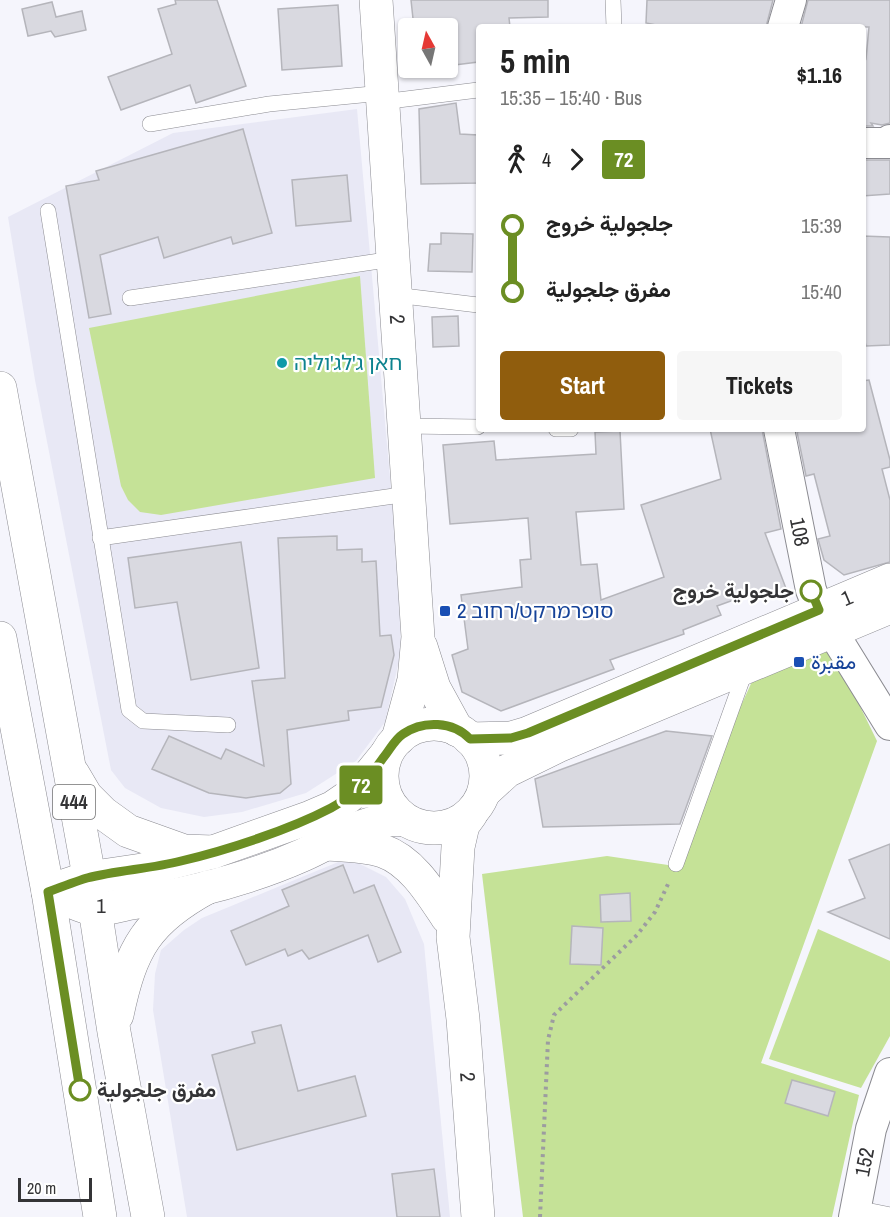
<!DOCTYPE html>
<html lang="en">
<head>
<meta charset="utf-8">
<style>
	:root { --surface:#fff; --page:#f6f6f6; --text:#222; --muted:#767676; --accent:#905d0d }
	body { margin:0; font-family:"Archivo Narrow",Vazirmatn,"Noto Sans Hebrew",sans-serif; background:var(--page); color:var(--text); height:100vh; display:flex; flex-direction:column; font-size:22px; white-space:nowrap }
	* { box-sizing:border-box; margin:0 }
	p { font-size:20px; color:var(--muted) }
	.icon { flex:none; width:33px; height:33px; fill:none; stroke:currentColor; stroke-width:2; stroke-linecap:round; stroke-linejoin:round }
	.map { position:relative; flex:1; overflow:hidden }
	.side { position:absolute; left:476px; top:24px; width:390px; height:408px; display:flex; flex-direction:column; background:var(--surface); border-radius:6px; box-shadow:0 2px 4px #0004 }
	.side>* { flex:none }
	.badge { padding:0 12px; border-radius:4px; font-size:21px; line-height:39px }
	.needle { width:39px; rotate:352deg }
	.buttons { position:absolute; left:398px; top:18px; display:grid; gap:12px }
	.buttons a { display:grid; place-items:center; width:60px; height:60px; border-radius:6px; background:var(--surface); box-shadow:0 2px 4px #0004; font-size:30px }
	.scale { position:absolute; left:18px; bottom:15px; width:74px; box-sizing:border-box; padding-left:6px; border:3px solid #343436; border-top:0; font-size:16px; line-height:21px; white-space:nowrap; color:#343436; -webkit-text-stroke:4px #fff; paint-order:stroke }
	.map>.badge { position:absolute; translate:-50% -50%; box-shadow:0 0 0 3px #fff }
	.legs { display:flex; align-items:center; gap:9px; height:66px; padding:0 24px; font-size:20px }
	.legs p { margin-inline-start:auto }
	.summary { display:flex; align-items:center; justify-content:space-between; height:102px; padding:0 24px }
	h1 { font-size:33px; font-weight:700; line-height:45px }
	.action { display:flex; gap:12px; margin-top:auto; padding:12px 24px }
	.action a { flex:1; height:69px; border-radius:6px; background:var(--accent); color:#fff; font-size:24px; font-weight:700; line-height:69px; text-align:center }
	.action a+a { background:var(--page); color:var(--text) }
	ul { padding:0 24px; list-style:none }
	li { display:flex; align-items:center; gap:21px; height:66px; font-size:22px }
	li i { display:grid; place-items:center; width:9px; height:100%; margin:0 8px; background:currentColor }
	li i::after { content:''; width:15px; height:15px; margin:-8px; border:4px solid; border-radius:50%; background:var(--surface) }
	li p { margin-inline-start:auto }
	li:first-child i { background:linear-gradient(#0000 50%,currentColor 0) }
	li:last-child i { background:linear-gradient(currentColor 50%,#0000 0) }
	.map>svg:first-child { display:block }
	.built { fill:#e8e8f5 }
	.green { fill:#c5e297 }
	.building { fill:#d9d9e0; stroke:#b5b5bb; stroke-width:1.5 }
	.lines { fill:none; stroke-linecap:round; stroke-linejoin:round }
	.lane-casing { stroke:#8b8b91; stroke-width:16 }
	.street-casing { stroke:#8b8b91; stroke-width:32 }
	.secondary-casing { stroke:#8b8b91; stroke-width:34 }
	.primary-casing { stroke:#8b8b91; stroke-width:34 }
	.path { stroke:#9c9ca0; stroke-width:4; stroke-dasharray:3 4.5; stroke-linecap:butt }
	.lane { stroke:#fff; stroke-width:15 }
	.street { stroke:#fff; stroke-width:30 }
	.secondary { stroke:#fff; stroke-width:33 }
	.primary { stroke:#fff; stroke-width:33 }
	.line-1-casing { stroke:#fff; stroke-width:14 }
	.line-1 { stroke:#6b8e23; stroke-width:9 }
	.culture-dot { fill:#0f9aa8; stroke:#fff; stroke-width:2 }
	.stop-1-dot { fill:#fff; stroke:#6b8e23; stroke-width:3 }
	.transit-dot { fill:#1a4fb4; stroke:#fff; stroke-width:2 }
	.labels { text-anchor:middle; stroke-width:4.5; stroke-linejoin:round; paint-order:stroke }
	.shield { fill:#fff; stroke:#717172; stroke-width:1.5 }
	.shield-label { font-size:20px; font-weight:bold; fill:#343436 }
	.street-label { font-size:21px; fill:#343436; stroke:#fff }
	.culture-label { font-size:21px; fill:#0d838f; stroke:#fff; text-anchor:start }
	.stop-label { font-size:21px; font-weight:bold; fill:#343436; stroke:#fff; text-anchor:end }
	.transit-label { font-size:21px; fill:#164399; stroke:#fff; text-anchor:start }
</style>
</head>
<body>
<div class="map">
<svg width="890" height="1217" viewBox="0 0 890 1217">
	<rect width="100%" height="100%" fill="#f5f5fc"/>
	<g class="built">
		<path d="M357,109L398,567L401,652L385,722L356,761L306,793L242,812L204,817L161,808L125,788L111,770L35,380L8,217L173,133Z"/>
		<path d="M348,858L386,877L405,899L424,944L450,1217H187L153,1010L155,974L161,950L184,930L202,918Z"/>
	</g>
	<g class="green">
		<path d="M360,276L375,478L161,515L140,512L128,500L121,486L89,328Z"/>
		<path d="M830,645L877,741L761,1063L859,1095L832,1217H523L482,874L607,856L668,865L755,675Z"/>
		<path d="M818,929L890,961V1036L861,1088L769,1059Z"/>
	</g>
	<g class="building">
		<path d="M175,0H217L246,86L196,103L190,85L121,110L108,77L172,54L158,9L176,4Z"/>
		<path d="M411,0H548V17L509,18L510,27H478V62L447,66V28H414Z"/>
		<path d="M647,0H773L766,27H666L646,23Z"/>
		<path d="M808,0H890V123L882,125L871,123L873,126H862V67L866,59L869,27H801Z"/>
		<path d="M52,2L56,17L82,11L86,30L55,37L51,31L28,36L22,9Z"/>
		<path d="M338,5L342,66L282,70L278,9Z"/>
		<path d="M456,103L460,134L478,135V183L421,184L419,109Z"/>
		<path d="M243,129L272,233L233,244L231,237L164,258L158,237L100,255L111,314L89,318L66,186L99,180L96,171Z"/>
		<path d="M862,160H890V194L862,196Z"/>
		<path d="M347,175L351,221L296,226L292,180Z"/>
		<path d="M441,233L473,234L472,272L428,271L430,244H441Z"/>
		<path d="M862,236L890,237V345L866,346L862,330Z"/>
		<path d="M458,316L459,346L433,347L432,317Z"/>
		<path d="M869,380L890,460V467L882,469L890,500V562L844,575L824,560L818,539L830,536L814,474L806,476L797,432L808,429H862V381Z"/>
		<path d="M710,429H762L781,529L765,533L787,591L768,599L764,589L717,606L721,615L683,630L684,634L610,660L614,669L501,711L462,692L452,655L468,649L461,595L522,587L520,560L531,559L528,518L450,524L443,445L494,441L496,460L596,454L595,432L620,431L624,509L576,512L581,565L597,564L601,600L664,577L641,505L721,479Z"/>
		<path d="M337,536V550L362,549V562L376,561L380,636L391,635L394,655L381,707L348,711L349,720L287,730L291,784L280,793L246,798L209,793L152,769L169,736L221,759L226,749L264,766L252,681L285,678L278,538Z"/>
		<path d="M241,542L259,668L191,680L177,602L135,608L128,558Z"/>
		<path d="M666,731L712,736L680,824L543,827L535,779Z"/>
		<path d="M890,844V939L828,912L865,898L849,860Z"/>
		<path d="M343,865L354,893L374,885L401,952L378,962L368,935L309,959L302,950L288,956L285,949L246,965L231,931L289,906L282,890Z"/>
		<path d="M630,893L631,921L601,922L600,895Z"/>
		<path d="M572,926L603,928L601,965L570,964Z"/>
		<path d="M281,1025L298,1091L355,1076L366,1116L237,1150L212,1055L255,1043L252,1032Z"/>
		<path d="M792,1080L835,1092L828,1116L785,1103Z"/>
		<path d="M434,1169L440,1217H397L392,1174Z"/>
	</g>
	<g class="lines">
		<defs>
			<g id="lane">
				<path d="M613,0L614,27"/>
				<path d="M382,102L478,90"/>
				<path d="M150,124L269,104L382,93"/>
				<path d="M48,211L129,710L143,721L228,725"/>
				<path d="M395,295L478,305"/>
				<path d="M130,298L393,259"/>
				<path d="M404,426L478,427"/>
				<path d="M556,429H571"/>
				<path d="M100,538L408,494"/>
				<path d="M676,864L746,669"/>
				<path d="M856,1208L890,1215"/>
			</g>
			<g id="street">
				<path d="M783,27L791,0"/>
				<path d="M862,143H888L890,140"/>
				<path id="s1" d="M779,429L811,590L819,610L890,725"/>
				<path id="s2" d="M854,1217L871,1129L890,1073"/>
			</g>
			<g id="secondary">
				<path id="s3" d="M376,0L418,637L414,680L398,739"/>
				<path d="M421,647L434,688L457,730"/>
				<circle cx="434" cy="776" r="52"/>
				<path id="s4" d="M470,739L511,738L528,733L890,580"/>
				<path d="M484,792L507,771L560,745L890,607"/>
				<path id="s5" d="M471,814L463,825L458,847L453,937L463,1019L478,1217"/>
				<path d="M327,844C345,845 365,845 383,851C412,861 431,893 447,917"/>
				<path d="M61,887L88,878L142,870L213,852L311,817L332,808L348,797L363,783L385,756"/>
				<path d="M48,892C60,896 85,909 95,909C107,910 120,905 132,903C189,894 249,879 303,855C335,841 368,816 405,820"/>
			</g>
			<g id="primary">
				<path d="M0,388L95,909L114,1032L148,1217"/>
				<path d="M0,638L48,892L100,1217"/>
				<path d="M73,774L86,796L103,813L128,831L184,851L213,852"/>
				<path d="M117,1015C131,948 147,920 208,887"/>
			</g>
		</defs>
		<use href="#lane" class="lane-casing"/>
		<use href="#street" class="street-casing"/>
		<use href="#secondary" class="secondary-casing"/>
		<use href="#primary" class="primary-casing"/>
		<path class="path" d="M540,1217L548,1040L554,1015L637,935L655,912L669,882"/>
		<use href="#lane" class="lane"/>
		<use href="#street" class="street"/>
		<use href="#secondary" class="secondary"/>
		<use href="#primary" class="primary"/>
	</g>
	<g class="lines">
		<defs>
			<path id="line-1" d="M80,1090L48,892C61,887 74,882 87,878C118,870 150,869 181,861C227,850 289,830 331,808C353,796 369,778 383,758C390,750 394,740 403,734C423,720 453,721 470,739L511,738L528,733L819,610L811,591"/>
		</defs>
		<use href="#line-1" class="line-1-casing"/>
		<use href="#line-1" class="line-1"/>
	</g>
	<circle class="culture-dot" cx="282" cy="363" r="6"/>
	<g class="stop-1-dot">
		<circle cx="811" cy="591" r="10"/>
		<circle cx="80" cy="1090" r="10"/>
	</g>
	<g class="transit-dot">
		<rect x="439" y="605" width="12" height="12" rx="3"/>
		<rect x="793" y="656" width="12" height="12" rx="3"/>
	</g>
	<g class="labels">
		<rect class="shield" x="53" y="785" width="42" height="34" rx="4.5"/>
		<g class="shield-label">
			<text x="74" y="809">444</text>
		</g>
		<g class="street-label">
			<text dy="7" stroke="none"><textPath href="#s3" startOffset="320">2</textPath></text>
			<text dy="7" stroke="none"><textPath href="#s1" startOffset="105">108</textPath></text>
			<text dy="7" stroke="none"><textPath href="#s4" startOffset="405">1</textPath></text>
			<text x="101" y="913">1</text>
			<text dy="7" stroke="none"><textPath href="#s5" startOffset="267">2</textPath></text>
			<text dy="7" stroke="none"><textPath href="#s2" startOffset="56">152</textPath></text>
		</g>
		<g class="culture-label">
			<text x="294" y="370">חאן ג'לג'וליה</text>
		</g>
		<g class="stop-label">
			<text x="794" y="598">جلجولية خروج</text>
			<text x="97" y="1097" text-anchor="start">مفرق جلجولية</text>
		</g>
		<g class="transit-label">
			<text x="457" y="618">סופרמרקט/רחוב 2</text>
			<text x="811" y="669">مقبرة</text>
		</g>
	</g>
</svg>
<div class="buttons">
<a><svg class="needle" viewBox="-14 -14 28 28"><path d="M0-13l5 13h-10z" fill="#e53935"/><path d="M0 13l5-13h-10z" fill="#767676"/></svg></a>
</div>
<div class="scale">20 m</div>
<b class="badge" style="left:361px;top:785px;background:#6b8e23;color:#fff">72</b>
<section class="side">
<div class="summary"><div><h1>5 min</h1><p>15:35 – 15:40 · Bus</p></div><b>$1.16</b></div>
<div class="legs"><svg class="icon" aria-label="walk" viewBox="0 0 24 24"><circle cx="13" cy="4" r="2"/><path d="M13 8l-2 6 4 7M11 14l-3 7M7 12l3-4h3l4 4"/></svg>4<svg class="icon" aria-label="forward" viewBox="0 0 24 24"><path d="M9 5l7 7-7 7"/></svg><b class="badge" style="background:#6b8e23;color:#fff">72</b></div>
<ul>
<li><i style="color:#6b8e23"></i><b>جلجولية خروج</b><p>15:39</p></li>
<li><i style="color:#6b8e23"></i><b>مفرق جلجولية</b><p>15:40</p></li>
</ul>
<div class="action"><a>Start</a><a>Tickets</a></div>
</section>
</div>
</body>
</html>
